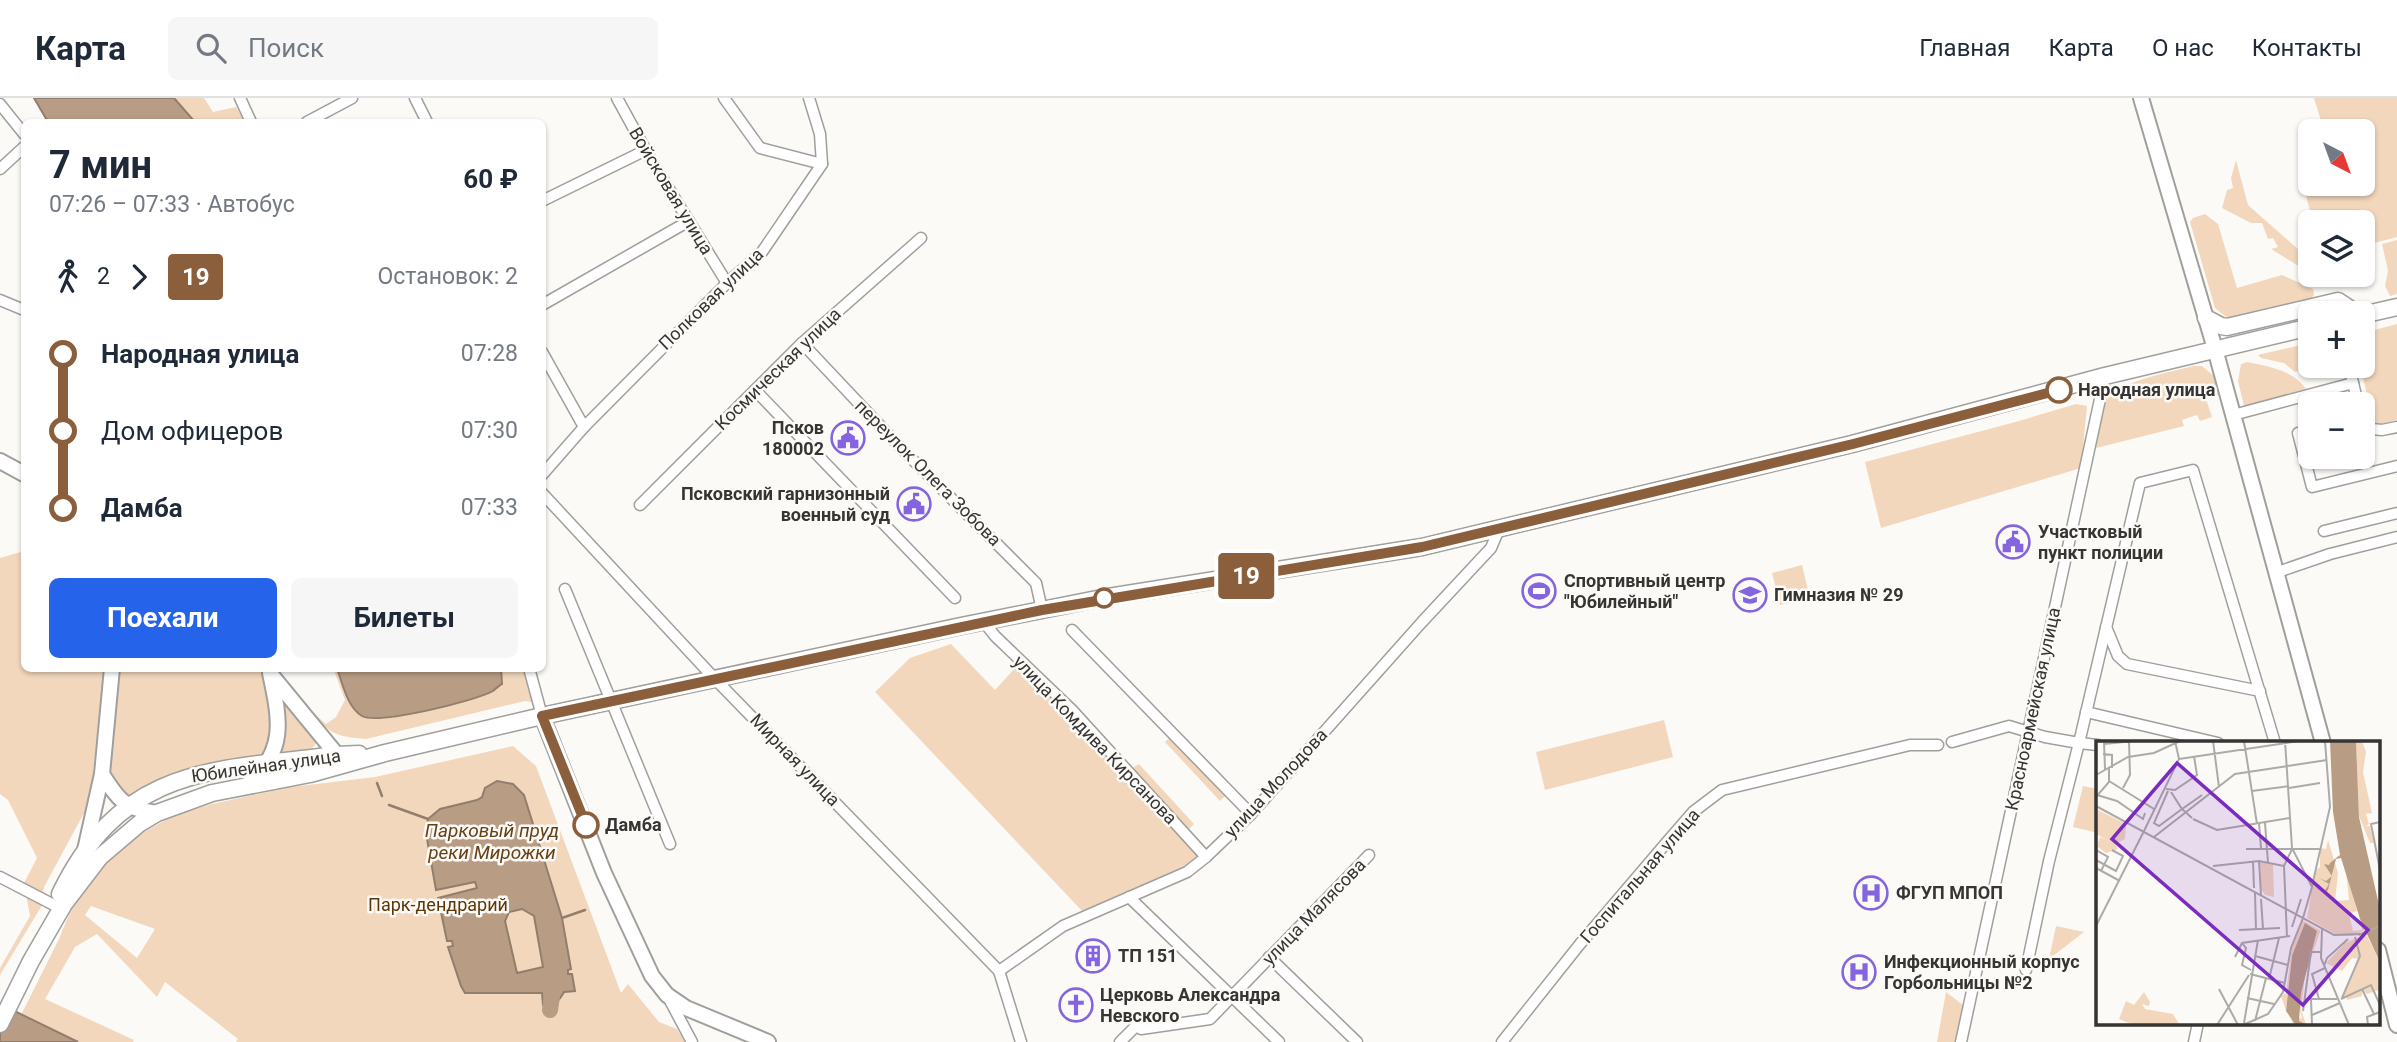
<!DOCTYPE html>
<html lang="ru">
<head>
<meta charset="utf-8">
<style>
	:root { --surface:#fff; --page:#f6f6f7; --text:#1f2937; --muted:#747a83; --line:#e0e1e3; --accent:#2563eb }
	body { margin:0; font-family:Roboto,sans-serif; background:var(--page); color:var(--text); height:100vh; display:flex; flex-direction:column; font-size:26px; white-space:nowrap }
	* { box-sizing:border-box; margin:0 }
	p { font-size:23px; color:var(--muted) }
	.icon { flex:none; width:38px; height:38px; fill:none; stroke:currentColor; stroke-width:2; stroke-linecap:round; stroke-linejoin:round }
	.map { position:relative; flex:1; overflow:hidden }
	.sheet { position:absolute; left:21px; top:21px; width:525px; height:553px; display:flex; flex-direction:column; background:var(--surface); border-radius:10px; box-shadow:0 2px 5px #0004 }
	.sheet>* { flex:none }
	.badge { padding:0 14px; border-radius:5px; font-size:24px; line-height:46px }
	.needle { width:46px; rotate:139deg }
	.buttons { position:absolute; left:2298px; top:21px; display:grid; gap:14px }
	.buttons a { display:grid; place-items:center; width:77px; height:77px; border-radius:10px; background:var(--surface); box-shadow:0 2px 5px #0004; font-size:35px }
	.map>.badge { position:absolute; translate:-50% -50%; box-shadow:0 0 0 4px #fff }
	.legs { display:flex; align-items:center; gap:10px; height:77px; padding:0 28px; font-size:23px }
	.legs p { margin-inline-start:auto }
	.head { display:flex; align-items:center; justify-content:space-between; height:119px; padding:0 28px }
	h1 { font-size:38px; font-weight:700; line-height:52px }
	.action { display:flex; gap:14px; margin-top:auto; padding:14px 28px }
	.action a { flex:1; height:80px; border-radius:10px; background:var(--accent); color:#fff; font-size:28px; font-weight:700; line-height:80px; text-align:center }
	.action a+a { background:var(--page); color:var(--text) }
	ul { padding:0 28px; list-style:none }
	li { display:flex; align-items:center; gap:24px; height:77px; font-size:26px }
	li i { display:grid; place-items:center; width:10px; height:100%; margin:0 9px; background:currentColor }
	li i::after { content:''; width:18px; height:18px; margin:-9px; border:5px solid; border-radius:50%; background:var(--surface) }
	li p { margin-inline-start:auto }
	li:first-child i { background:linear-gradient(#0000 50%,currentColor 0) }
	li:last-child i { background:linear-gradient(currentColor 50%,#0000 0) }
	header { display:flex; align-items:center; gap:42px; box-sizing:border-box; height:98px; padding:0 35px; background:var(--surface); border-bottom:2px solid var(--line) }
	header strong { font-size:33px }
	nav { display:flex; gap:38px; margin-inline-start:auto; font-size:24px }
	.search { width:490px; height:63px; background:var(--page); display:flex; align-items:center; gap:18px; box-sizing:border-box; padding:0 24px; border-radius:10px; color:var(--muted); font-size:26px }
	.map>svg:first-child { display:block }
	.green { fill:#f2d7bd; fill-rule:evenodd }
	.water { fill:#b89d84; stroke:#917e6c; stroke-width:2; fill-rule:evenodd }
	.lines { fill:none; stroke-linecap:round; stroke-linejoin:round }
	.stream { stroke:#917e6c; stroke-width:2.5 }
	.river { stroke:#b89d84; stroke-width:16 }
	.street-casing { stroke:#a19f9c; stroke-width:13 }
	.secondary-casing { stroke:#a19f9c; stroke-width:18 }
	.primary-casing { stroke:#a19f9c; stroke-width:19 }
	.street { stroke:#fff; stroke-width:10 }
	.secondary { stroke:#fff; stroke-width:14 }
	.primary { stroke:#fff; stroke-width:16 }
	.line-1-casing { stroke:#fff; stroke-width:16 }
	.line-1 { stroke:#8b5e3c; stroke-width:10 }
	.stop-1-dot { fill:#fff; stroke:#8b5e3c; stroke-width:3.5 }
	.labels { text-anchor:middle; stroke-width:5; stroke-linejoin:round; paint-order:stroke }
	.street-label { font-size:18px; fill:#363534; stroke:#fcfaf7 }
	.stop-label { font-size:18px; font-weight:bold; fill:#363534; stroke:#fcfaf7; text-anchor:start }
	.poi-label { font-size:18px; font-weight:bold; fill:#363534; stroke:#fcfaf7; text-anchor:start }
	.park-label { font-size:18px; fill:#5d370a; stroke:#fcfaf7 }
	.water-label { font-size:19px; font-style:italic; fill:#674116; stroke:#fcfaf7 }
	.inset-road { fill:none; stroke:#adaba9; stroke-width:2 }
	.view { fill:#7b2cbf; fill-opacity:0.15; stroke:#7b2cbf; stroke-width:3.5 }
	.inset-edge { fill:none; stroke:#363534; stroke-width:3.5 }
</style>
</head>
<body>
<header>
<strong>Карта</strong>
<div class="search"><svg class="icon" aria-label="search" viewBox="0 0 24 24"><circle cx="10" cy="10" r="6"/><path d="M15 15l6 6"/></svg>Поиск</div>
<nav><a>Главная</a><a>Карта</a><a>О нас</a><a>Контакты</a></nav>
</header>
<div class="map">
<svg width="2397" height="944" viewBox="0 0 2397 944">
	<rect width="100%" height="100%" fill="#fcfaf7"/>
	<g class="green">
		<path d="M174,0H204L213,14L236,9L245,24H195Z"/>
		<path d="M2314,0H2397V139L2363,148L2362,124H2313L2300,75L2310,65V86H2362V33H2324Z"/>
		<path d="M2236,62L2248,107L2299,152L2307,148L2310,175L2271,151L2278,149L2273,140L2268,141L2262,125H2251L2222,110L2227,92L2233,90L2231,80Z"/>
		<path d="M2205,116L2218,126L2237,190L2282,177L2313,191L2314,197L2310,204L2230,222L2215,210L2190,124L2193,120Z"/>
		<path d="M2397,142V196L2390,198L2385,188L2388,173L2382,146Z"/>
		<path d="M2397,226V322L2375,328L2360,268H2362L2363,235Z"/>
		<path d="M2310,245V260L2301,263L2304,272L2295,274L2284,265L2261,260L2258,257Z"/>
		<path d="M2247,264C2266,268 2294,272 2306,291L2244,308L2238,283L2241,266Z"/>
		<path d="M2193,268H2202L2214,278L2220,296L2206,301L2212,319L2200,323L2197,317L2182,322L2184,328L2096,350C2099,336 2100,314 2107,302C2118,283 2171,274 2193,268Z"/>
		<path d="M2076,306L2087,308L2081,370L1881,430L1865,364L2019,323Z"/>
		<path d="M24,453V570L104,571L90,704L44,789L41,809L0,877V870L30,818L24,785L37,760L8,702L0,696V460Z"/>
		<path d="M1802,467L1810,500L1780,507L1772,475Z"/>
		<path d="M951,546L995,592L1017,568L1021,571L1060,607L1197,758L1184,770L1083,814L875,594L910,560Z"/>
		<path d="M258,570C279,598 272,628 267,659C211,666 176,673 126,699L107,673L117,571Z"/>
		<path d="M333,570L337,571L348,602L363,618L392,620L457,604L494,593L502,574L501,571H526L532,604L525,603L366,641C335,639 329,635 310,612L326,626L336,619L345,602Z"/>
		<path d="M282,599L316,640L317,644C310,657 293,655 279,656L285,621Z"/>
		<path d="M1664,622L1673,659L1545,692L1536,654Z"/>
		<path d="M1174,636L1229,694L1220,703L1165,644Z"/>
		<path d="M513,648L536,668L621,895L628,886L659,924L677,931L685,944H236L238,941L165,884L157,899L97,836L75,849L45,901L134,942L133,944H78L21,917L59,841L75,802L114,756L140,736L173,718L212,706L291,689L375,679ZM91,808L155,831L137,860L85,817Z"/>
		<path d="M1139,666L1194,726L1184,736L1127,673Z"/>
		<path d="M2083,688L2098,691V735L2073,729Z"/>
		<path d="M2056,828L2084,834L2049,861Z"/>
		<path d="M1946,894L1963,907L1957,944H1937Z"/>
	</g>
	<g class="water">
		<path d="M34,0H174L195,24H48Z"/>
		<path d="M501,570L502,586C501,586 494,592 493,593C475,603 378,627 362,618C347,609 343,586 337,571Z"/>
		<path d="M497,683L513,686L524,697L562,820L571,871L568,872V876H572L575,893L564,894C558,905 555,906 543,907L542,895H465L461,888L448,849L453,848L452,843H447L438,800L477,790L475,784L436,792L426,735L428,721L440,711L477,702L482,699L485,690ZM522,811L534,818L543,869L517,875L505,823L509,814Z"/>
		<path d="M0,906L78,944H0Z"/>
	</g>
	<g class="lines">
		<g class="stream">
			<path d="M377,685L382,698"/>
			<path d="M389,707L428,721"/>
			<path d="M562,820L585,812"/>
		</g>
		<path class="river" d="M550,912L554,884"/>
		<defs>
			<g id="street">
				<path d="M240,0L251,24"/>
				<path d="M415,0L427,24"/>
				<path d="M617,0L651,62L727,185"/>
				<path d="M724,0L760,50L822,66"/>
				<path d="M0,6L24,36"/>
				<path d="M307,24L352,0"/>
				<path d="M0,71L24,49"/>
				<path d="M542,103L646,52"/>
				<path d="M0,202L24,212"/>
				<path d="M542,207L689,123"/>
				<path d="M802,245L900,349L1036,485L1042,512"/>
				<path d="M542,254L584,329"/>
				<path d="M2349,268L2358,306"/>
				<path d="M755,292L955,500"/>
				<path d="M2233,317L2353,285"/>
				<path d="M2362,320L2371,331L2382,332L2397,329"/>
				<path d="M2310,332L2298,335L2312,389L2397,368"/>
				<path d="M542,377L584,329L727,185L762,154L822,66L820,36L809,0"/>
				<path d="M542,395L715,581L999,873L1021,944"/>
				<path d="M640,407L802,245L921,140"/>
				<path d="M2324,433L2397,415"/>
				<path d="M2278,474L2330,456L2397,439"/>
				<path d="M565,491L670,746"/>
				<path d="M984,524L995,538L1072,612L1206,759"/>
				<path d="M2106,529L2118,558L2127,566L2260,593"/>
				<path d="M1072,532L1251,716"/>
				<path d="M529,570L542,618"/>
				<path d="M2086,614L2218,645"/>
				<path d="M1952,644L2009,628L2045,639L2079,645L2140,385L2193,372L2275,645"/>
				<path d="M0,779L54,807"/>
				<path d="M1129,799L1279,944"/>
				<path d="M1269,859L1357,944"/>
				<path d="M2026,872L2049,763L2079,645L2098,647"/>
				<path d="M999,873L1063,828L1187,774L1206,759L1251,716L1422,524L1491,450L1499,431"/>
				<path d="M667,897L692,944"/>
				<path d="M1120,944L1136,928L1141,931L1210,921L1369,757"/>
				<path d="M1502,944L1580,846L1667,744L1693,714L1722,692L1910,647H1938"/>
				<path d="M1961,944L2105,278"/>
				<path d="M2194,944L2198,925"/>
			</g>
			<g id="secondary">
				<path d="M2141,0L2215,251L2323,645"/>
				<path d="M0,363L24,376"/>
				<path d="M273,579L337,657"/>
				<path d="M542,618L604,775L652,878L667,897L686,910L768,944"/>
				<path d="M102,676C119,703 125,711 157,715"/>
				<path d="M247,687C287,653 280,622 270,575"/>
				<path d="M85,752L102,676L112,570"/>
				<path d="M2378,852L2397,927"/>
			</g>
			<g id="primary">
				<path d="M2362,217L2397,209"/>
				<path d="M2206,220L2221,228L2227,229L2338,203L2356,215"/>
				<path d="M60,796C122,668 212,672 337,657L359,656"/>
				<path d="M0,926L31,863L64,806L100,759L140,725L157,715L212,695L310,676L385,655L542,618L961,528L1102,500L1422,449L1852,346L2105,278L2310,229"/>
			</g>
		</defs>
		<use href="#street" class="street-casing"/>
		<use href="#secondary" class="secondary-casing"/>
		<use href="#primary" class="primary-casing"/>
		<use href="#street" class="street"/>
		<use href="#secondary" class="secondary"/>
		<use href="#primary" class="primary"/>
	</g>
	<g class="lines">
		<defs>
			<path id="line-1" d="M586,727L542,618L1042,512L1422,449L1853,346L2059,292"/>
		</defs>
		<use href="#line-1" class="line-1-casing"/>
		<use href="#line-1" class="line-1"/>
	</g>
	<defs>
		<symbol id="civic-ring" viewBox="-11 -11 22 22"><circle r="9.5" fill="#fcfaf7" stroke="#8464df" stroke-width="1.5"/><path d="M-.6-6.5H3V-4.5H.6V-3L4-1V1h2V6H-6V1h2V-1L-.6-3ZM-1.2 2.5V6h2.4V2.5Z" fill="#8464df"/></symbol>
		<symbol id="stadium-ring" viewBox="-11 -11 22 22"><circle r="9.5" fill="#fcfaf7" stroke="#8464df" stroke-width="1.5"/><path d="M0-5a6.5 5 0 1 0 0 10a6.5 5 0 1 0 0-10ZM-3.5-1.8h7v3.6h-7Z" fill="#8464df"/></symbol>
		<symbol id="school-ring" viewBox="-11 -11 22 22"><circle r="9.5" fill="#fcfaf7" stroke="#8464df" stroke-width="1.5"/><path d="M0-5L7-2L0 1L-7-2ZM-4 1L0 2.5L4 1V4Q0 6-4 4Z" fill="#8464df"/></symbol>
		<symbol id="hospital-ring" viewBox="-11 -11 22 22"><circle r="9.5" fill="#fcfaf7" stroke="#8464df" stroke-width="1.5"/><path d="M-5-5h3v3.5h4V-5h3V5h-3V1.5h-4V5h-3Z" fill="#8464df"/></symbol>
		<symbol id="building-ring" viewBox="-11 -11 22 22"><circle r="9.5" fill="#fcfaf7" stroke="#8464df" stroke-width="1.5"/><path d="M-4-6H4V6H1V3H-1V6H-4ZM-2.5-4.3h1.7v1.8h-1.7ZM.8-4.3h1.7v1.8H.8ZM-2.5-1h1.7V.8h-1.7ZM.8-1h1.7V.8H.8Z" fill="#8464df"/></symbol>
		<symbol id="church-ring" viewBox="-11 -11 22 22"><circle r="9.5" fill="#fcfaf7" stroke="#8464df" stroke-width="1.5"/><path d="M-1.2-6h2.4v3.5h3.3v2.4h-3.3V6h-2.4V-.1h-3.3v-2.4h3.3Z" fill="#8464df"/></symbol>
	</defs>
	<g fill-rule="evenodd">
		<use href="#civic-ring" x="829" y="321" width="38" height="38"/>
		<use href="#civic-ring" x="895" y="387" width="38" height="38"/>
		<use href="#civic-ring" x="1994" y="425" width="38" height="38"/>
		<use href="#stadium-ring" x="1520" y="474" width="38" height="38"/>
		<use href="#school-ring" x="1731" y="478" width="38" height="38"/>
		<use href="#hospital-ring" x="1852" y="776" width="38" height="38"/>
		<use href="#building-ring" x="1074" y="839" width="38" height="38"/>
		<use href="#hospital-ring" x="1840" y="855" width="38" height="38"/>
		<use href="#church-ring" x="1057" y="888" width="38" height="38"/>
	</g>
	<g class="stop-1-dot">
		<circle cx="2059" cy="292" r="12"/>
		<circle cx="1104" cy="500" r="9"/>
		<circle cx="586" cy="727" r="12"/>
	</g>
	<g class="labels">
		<g class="street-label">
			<text transform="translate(671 93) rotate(59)" y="6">Войсковая улица</text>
			<text transform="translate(711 201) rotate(-44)" y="6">Полковая улица</text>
			<text transform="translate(778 271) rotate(-44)" y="6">Космическая улица</text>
			<text transform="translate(928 375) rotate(45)" y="6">переулок Олега Зобова</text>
			<text transform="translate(2033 611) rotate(-78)" y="6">Красноармейская улица</text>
			<text transform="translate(1095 642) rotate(46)" y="6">улица Комдива Кирсанова</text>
			<text transform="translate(795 662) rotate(46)" y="6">Мирная улица</text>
			<text transform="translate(266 668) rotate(-8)" y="6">Юбилейная улица</text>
			<text transform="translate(1276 685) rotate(-47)" y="6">улица Молодова</text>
			<text transform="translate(1640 778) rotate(-49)" y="6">Госпитальная улица</text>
			<text transform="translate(1314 814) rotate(-46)" y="6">улица Малясова</text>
		</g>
		<g class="stop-label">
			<text x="2078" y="298">Народная улица</text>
			<text x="605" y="733">Дамба</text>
		</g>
		<g class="poi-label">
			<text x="824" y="336" text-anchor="end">Псков<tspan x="824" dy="21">180002</tspan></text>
			<text x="890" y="402" text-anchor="end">Псковский гарнизонный<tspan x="890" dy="21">военный суд</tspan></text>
			<text x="2038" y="440">Участковый<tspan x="2038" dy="21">пункт полиции</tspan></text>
			<text x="1564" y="489">Спортивный центр<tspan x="1564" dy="21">"Юбилейный"</tspan></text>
			<text x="1774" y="503">Гимназия № 29</text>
			<text x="1896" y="801">ФГУП МПОП</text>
			<text x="1118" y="864">ТП 151</text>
			<text x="1884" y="870">Инфекционный корпус<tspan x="1884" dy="21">Горбольницы №2</tspan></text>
			<text x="1100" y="903">Церковь Александра<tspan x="1100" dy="21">Невского</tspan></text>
		</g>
		<g class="park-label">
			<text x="438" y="813">Парк-дендрарий</text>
		</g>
		<g class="water-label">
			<text x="492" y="739">Парковый пруд<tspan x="492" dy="22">реки Мирожки</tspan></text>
		</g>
	</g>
	<g transform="translate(2096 643)">
		<rect width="284" height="284" fill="#fcfaf7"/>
		<path d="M260,0H266L270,11L267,31L276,72L270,73L273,83L270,85H274L278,102H274L263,75ZM2,69L30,83L29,98L19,103L22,108L10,112L1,105L4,96L13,100L0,93ZM232,99L242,132L239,160L253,159L250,130L261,170L253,173L257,190L266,189L264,178L269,189L257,195H243L211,177L219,130L224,126V107L230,108ZM164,120L177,124L178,156L169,154L165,148ZM206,179L224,189V191L209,235L205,269L210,283H197L192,271L196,279L206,277L204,270V263L206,243L221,190L196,215L190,270L185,255L190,252L196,206ZM270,193L283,219V249L271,253L266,248V255L251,259V255L247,256L263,218L256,217L246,230L230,222L249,202ZM48,251L54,261L53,265L46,263L49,268L77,273L83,283H35L23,278L30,260L38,264Z" fill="#f2d7bd"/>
		<path d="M234,0H260L263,76L283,164V219L264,178L245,117L240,118L232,149L228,152L222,147L228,151L233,143L223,137L230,140L236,135L228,123L233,124L234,122L244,114L237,71ZM209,182L221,190L205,252L203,280L209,283H199L190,270L196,215Z" fill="#b89d84"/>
		<path class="inset-road" d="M117,0L123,46M148,0L161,83M189,0L196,107L216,146L207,177M8,1L9,28M8,3L38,0M7,13L16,14V27M83,18L203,0M0,34L32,16L58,12L84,0M13,40L58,68M27,47L34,34L33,0M193,47L224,42M70,48L79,49L101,34L98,15M72,50L58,82L63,85L86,68L96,77M156,50L193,45M75,51L86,68L106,54M1,54L21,60L47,78L49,72M0,56L13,41V27M0,65L238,194L264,193M97,78L121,89L193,77M284,81L275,83L284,129M163,82L165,107M169,82L172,122M48,90L83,18L79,0M58,96L139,33L231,19M150,108H224M0,109L12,116L5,130M0,119L20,130L27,115L16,109M157,120L158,147M163,120L165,154M117,125L163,120L188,125M0,127L24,140M216,145L234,66L229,0M159,152L160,189M165,158L167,188M0,185L48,90M196,186L205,158M226,188L225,217L253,284M143,189L184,187M263,194L284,185M191,196L188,125L196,108M146,202L150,207L146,224L155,229M159,215L192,224M139,216L146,202L194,195M228,225L231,217L252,198M154,233L189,242M173,238L183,197M123,248L142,284M266,248L278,273M151,257L178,263M246,257L264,215L259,196M208,258H241M215,258L216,284M223,258L216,233L229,227M245,258L275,244L284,264M207,270L215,211H225M216,274L244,262M159,280L170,237M148,282L162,199M121,284L153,234M147,284L172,273L187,251L195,207L207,177M272,284L271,276L284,271"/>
		<path class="view" d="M81,22L272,189L207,264L16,98Z"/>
		<rect width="284" height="284" class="inset-edge"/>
	</g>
</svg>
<div class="buttons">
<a><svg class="needle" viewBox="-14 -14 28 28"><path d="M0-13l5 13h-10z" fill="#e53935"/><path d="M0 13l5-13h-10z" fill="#747a83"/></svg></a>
<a><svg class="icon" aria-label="layers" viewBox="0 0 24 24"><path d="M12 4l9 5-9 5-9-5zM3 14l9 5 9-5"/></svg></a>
<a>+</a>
<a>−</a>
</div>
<b class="badge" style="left:1246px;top:478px;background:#8b5e3c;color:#fff">19</b>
<section class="sheet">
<div class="head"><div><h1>7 мин</h1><p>07:26 – 07:33 · Автобус</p></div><b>60 ₽</b></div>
<div class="legs"><svg class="icon" aria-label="walk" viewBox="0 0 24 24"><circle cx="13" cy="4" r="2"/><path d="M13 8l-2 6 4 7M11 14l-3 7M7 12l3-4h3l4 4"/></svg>2<svg class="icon" aria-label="forward" viewBox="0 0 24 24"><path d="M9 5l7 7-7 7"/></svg><b class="badge" style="background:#8b5e3c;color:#fff">19</b><p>Остановок: 2</p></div>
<ul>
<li><i style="color:#8b5e3c"></i><b>Народная улица</b><p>07:28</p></li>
<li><i style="color:#8b5e3c"></i><span>Дом офицеров</span><p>07:30</p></li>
<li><i style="color:#8b5e3c"></i><b>Дамба</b><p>07:33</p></li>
</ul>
<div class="action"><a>Поехали</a><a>Билеты</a></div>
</section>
</div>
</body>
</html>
